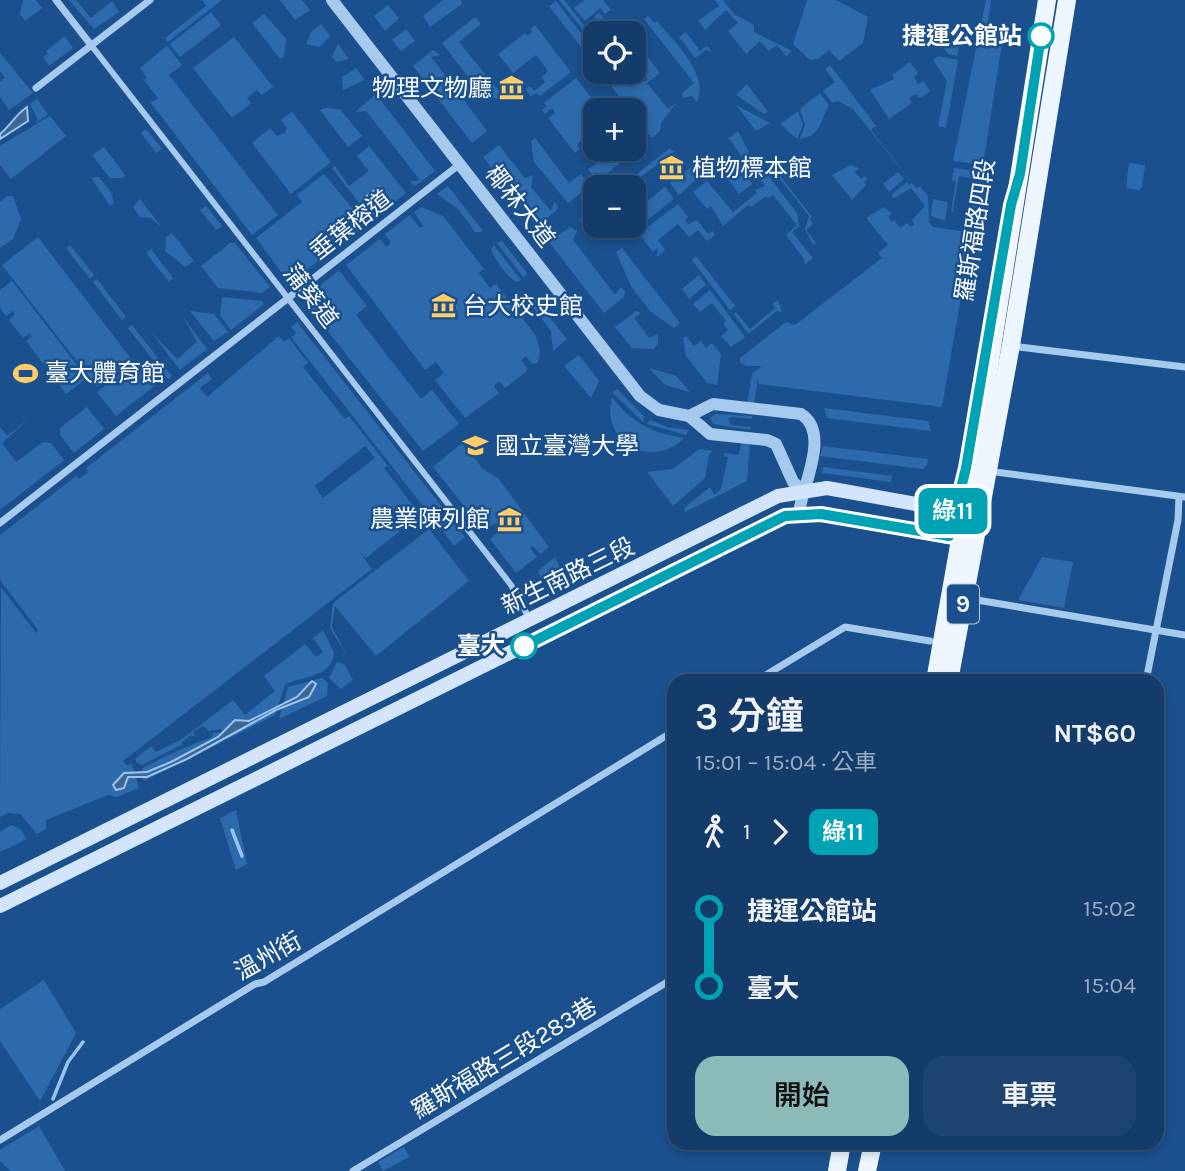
<!DOCTYPE html>
<html lang="zh-TW">
<head>
<meta charset="utf-8">
<style>
	:root { --surface:#143c6a; --page:#1d4370; --text:#f1f3f6; --muted:#9dadc1; --line:#33567e; --accent:#8bbbb9 }
	body { margin:0; font-family:Karla,"Noto Sans TC",sans-serif; background:var(--page); color:var(--text); height:100vh; display:flex; flex-direction:column; font-size:26px; white-space:nowrap }
	* { box-sizing:border-box; margin:0 }
	p { font-size:23px; color:var(--muted) }
	.icon { flex:none; width:38px; height:38px; fill:none; stroke:currentColor; stroke-width:2; stroke-linecap:round; stroke-linejoin:round }
	.map { position:relative; flex:1; overflow:hidden }
	.sheet { position:absolute; left:667px; top:674px; width:497px; height:476px; display:flex; flex-direction:column; background:var(--surface); border-radius:21px; box-shadow:0 4px 10px #0003,0 0 0 2px var(--line) }
	.sheet>* { flex:none }
	.badge { padding:0 14px; border-radius:10px; font-size:24px; line-height:46px }
	.tools { position:absolute; left:583px; top:21px; display:grid; gap:14px }
	.tools a { display:grid; place-items:center; width:63px; height:63px; border-radius:14px; background:var(--surface); box-shadow:0 4px 10px #0003,0 0 0 2px var(--line); font-size:35px }
	.map>.badge { position:absolute; translate:-50% -50%; box-shadow:0 0 0 4px #fff }
	.legs { display:flex; align-items:center; gap:10px; height:77px; padding:0 28px; font-size:23px }
	.legs p { margin-inline-start:auto }
	.headline { display:flex; align-items:center; justify-content:space-between; height:119px; padding:0 28px }
	h1 { font-size:38px; font-weight:600; line-height:52px }
	.cta { display:flex; gap:14px; margin-top:auto; padding:14px 28px }
	.cta a { flex:1; height:80px; border-radius:21px; background:var(--accent); color:#111; font-size:28px; font-weight:600; line-height:80px; text-align:center }
	.cta a+a { background:var(--page); color:var(--text) }
	ul { padding:0 28px; list-style:none }
	li { display:flex; align-items:center; gap:24px; height:77px; font-size:26px }
	li i { display:grid; place-items:center; width:10px; height:100%; margin:0 9px; background:currentColor }
	li i::after { content:''; width:18px; height:18px; margin:-9px; border:5px solid; border-radius:50%; background:var(--surface) }
	li p { margin-inline-start:auto }
	li:first-child i { background:linear-gradient(#0000 50%,currentColor 0) }
	li:last-child i { background:linear-gradient(currentColor 50%,#0000 0) }
	.map>svg:first-child { display:block }
	.green { fill:#2d6aab; fill-rule:evenodd }
	.water { fill:#3e6692; stroke:#99c4f0; stroke-width:2 }
	.lines { fill:none; stroke-linecap:round; stroke-linejoin:round }
	.stream { stroke:#99c4f0; stroke-width:3.5 }
	.pedestrian { stroke:#a6c9ee; stroke-width:6 }
	.minor { stroke:#a6c9ee; stroke-width:7 }
	.tertiary { stroke:#a6c9ee; stroke-width:12 }
	.secondary { stroke:#d3e5fa; stroke-width:14 }
	.primary { stroke:#edf5ff; stroke-width:18 }
	.line-1-casing { stroke:#fff; stroke-width:16 }
	.line-1 { stroke:#00a3b4; stroke-width:10 }
	.stop-1-dot { fill:#fff; stroke:#00a3b4; stroke-width:3.5 }
	.labels { text-anchor:middle; stroke-width:5; stroke-linejoin:round; paint-order:stroke }
	.shield { fill:#1a508d; stroke:#bacadd; stroke-width:2 }
	.shield-label { font-size:23px; font-weight:bold; fill:#fff }
	.stop-label { font-size:24px; font-weight:bold; fill:#fff; stroke:#1a508d; text-anchor:end }
	.poi-label { font-size:24px; fill:#fff; stroke:#1a508d; text-anchor:start }
	.street-label { font-size:24px; fill:#fff; stroke:#1a508d }
</style>
</head>
<body>
<div class="map">
<svg width="1185" height="1171" viewBox="0 0 1185 1171">
	<rect width="100%" height="100%" fill="#1a508d"/>
	<g class="green">
		<path d="M23,0H36L42,8L25,21L20,14Z"/>
		<path d="M69,0H76L91,18L112,1L119,12L94,29Z"/>
		<path d="M202,0H222L168,42L165,38L206,6Z"/>
		<path d="M280,0H302L310,10L295,20Z"/>
		<path d="M443,0H461L462,4L430,27L423,16Z"/>
		<path d="M559,0H564L587,29L597,22L594,17L599,13L615,33H595V45Z"/>
		<path d="M585,0H603L611,10L605,14L600,8L585,21L574,8Z"/>
		<path d="M715,0H723L734,14L754,25V32L792,51L786,56L777,45L769,51L760,41L746,54L728,31L738,23L726,10L705,30L698,21L719,6Z"/>
		<path d="M807,0H836L868,17L863,43L839,61L829,50L818,59L810,60L793,44Z"/>
		<path d="M986,0H991L987,28L1004,31L983,165L953,161Z"/>
		<path d="M556,1L591,46L584,51L549,6Z"/>
		<path d="M388,5L399,18L385,31L374,16Z"/>
		<path d="M211,12L221,25L180,57L170,44Z"/>
		<path d="M264,14L286,39L284,57L280,59L252,23Z"/>
		<path d="M648,16L654,23L657,21C673,41 710,74 697,102L692,96L683,98L682,93L694,83L644,19Z"/>
		<path d="M475,17L481,24L459,42L503,96L498,99L481,94L442,43Z"/>
		<path d="M321,24L330,36L320,47L306,44L311,32Z"/>
		<path d="M535,25L571,72L540,96L536,93L531,97L526,89L530,86L534,91L545,82L542,77L548,71L536,55L513,73L498,54L525,33L527,36L532,32L530,29Z"/>
		<path d="M957,27L963,28L957,56L948,54L944,48L955,40Z"/>
		<path d="M406,29L415,41L401,51L392,40Z"/>
		<path d="M686,32L700,51L707,46L712,52L706,50L695,58L679,37Z"/>
		<path d="M65,36L73,48L49,66L43,57L48,54L46,51Z"/>
		<path d="M234,37L273,87L262,95L257,90L247,98L251,103L232,118L193,68Z"/>
		<path d="M634,39L660,73L647,83L668,109L676,103L661,123L660,131L652,138L642,127L648,122L640,111L634,115V110H630L600,72H618L630,87L648,80L645,76L649,72L634,53Z"/>
		<path d="M338,44L349,59L336,62L332,56Z"/>
		<path d="M167,46L182,65L169,75L278,215L252,235L151,103L158,98L144,80L147,78L140,68Z"/>
		<path d="M433,50L440,55L431,57L458,92H468L463,99L487,131L472,143L413,66Z"/>
		<path d="M0,53L33,93L9,110L0,97V82L5,78L0,71Z"/>
		<path d="M938,56L958,60L946,128L938,126L947,81L933,60Z"/>
		<path d="M910,62L918,73L914,77L918,84L923,81L930,91L920,98L916,94L909,98L912,103L889,119L870,90L894,79L892,75Z"/>
		<path d="M830,65L876,126L871,130L916,188L920,186L928,196L929,222L933,227L972,233L942,407L758,384V377L754,404L747,403L752,374L762,366H746L740,362V358L786,322L795,325L882,258L878,253L888,245L866,218L884,207L892,214L888,217L891,222L894,220L900,228L907,223L911,227L914,224L912,220L925,206L911,188L894,198L891,195L907,182L909,185L912,183L853,109L838,101L832,103L823,91L835,82L825,69Z"/>
		<path d="M356,68L365,80L343,90L342,77Z"/>
		<path d="M576,78L601,110H595V131L577,144L580,149L575,153L548,118L555,113L552,108L545,114L542,110L547,106L544,103Z"/>
		<path d="M747,84L768,112L764,114L736,95Z"/>
		<path d="M820,93L829,105C820,120 822,136 800,139L805,125L800,109Z"/>
		<path d="M376,94L435,171L415,186L410,182L420,180L366,111L355,112Z"/>
		<path d="M37,99L48,114L35,124L38,120L30,104Z"/>
		<path d="M736,105L770,123L756,131Z"/>
		<path d="M324,108L340,109L362,136L348,147L320,110Z"/>
		<path d="M798,111L803,125L797,139L780,124Z"/>
		<path d="M292,112L331,162L291,194L252,143L270,128L277,136L285,133L287,128L281,120Z"/>
		<path d="M50,116L66,136L11,179L0,165V146Z"/>
		<path d="M146,129L162,149L156,153L141,133Z"/>
		<path d="M738,131L749,152L742,157L729,138Z"/>
		<path d="M535,138L569,183L581,174L590,186L568,203L534,162L531,141Z"/>
		<path d="M499,145L525,178L533,175L531,187L551,211L554,202L558,206L557,210L537,226L483,157Z"/>
		<path d="M369,146L406,193L375,217H370L332,168L335,166L349,186L369,171L357,156Z"/>
		<path d="M104,147L126,176L123,178H110L92,155Z"/>
		<path d="M670,148L674,152L630,185L628,181Z"/>
		<path d="M618,149L624,160L597,181L588,169Z"/>
		<path d="M707,155L712,165L679,195L670,183Z"/>
		<path d="M755,160L764,171L760,175L763,178L767,174L797,213L799,226L792,232L813,258L805,265L804,259L786,235L797,225L773,195L768,198L766,196L751,207L748,205L723,226L711,206L707,209L693,192L707,181L733,212L757,193L755,190L765,186L749,165Z"/>
		<path d="M735,161L752,184L739,194L723,173L737,166L731,164Z"/>
		<path d="M1129,163L1145,165L1142,187L1139,190L1126,188Z"/>
		<path d="M850,165L859,168L855,172L861,179L865,176L867,179L864,182L866,185L852,200L832,175Z"/>
		<path d="M954,168L982,172L974,215H970L976,179L959,176L953,210L955,212L951,211L956,181L952,180Z"/>
		<path d="M780,170L781,177L812,217L810,219L813,224L806,230L816,243L813,245L805,229L809,216L778,176Z"/>
		<path d="M898,172L904,179L889,192L883,184Z"/>
		<path d="M324,174L366,225L289,283L256,238L302,202L297,195Z"/>
		<path d="M94,177H99L111,192L114,203L110,206L92,179Z"/>
		<path d="M448,186L483,231L481,232H475L458,209L437,194Z"/>
		<path d="M665,187L674,199L647,220L636,207L634,208L635,191L645,203Z"/>
		<path d="M7,196H13L21,219L13,239L0,248V202Z"/>
		<path d="M140,199L160,225V226L151,218L140,217L133,207Z"/>
		<path d="M933,199L948,202L945,221L931,216Z"/>
		<path d="M678,204L688,217L685,220L688,224L697,220L708,234L713,231L715,235L707,241L698,230L689,237L678,224L658,240L665,250L657,257L658,248L653,252L639,234Z"/>
		<path d="M206,206L222,226L216,230L200,210Z"/>
		<path d="M421,207L443,216L484,269L479,273L490,288L496,284L536,336L540,352L538,363L532,364L526,356L521,360L527,368L526,372L505,388L499,381L494,386L499,393L465,418L435,380L444,373L436,362L425,370L346,265L380,239L386,247L391,243L385,234L410,215L420,228L423,226L414,212Z"/>
		<path d="M595,207V226H598L589,233L580,220Z"/>
		<path d="M570,227L577,231L573,240L615,295L621,287L625,292L624,297L604,313L549,242Z"/>
		<path d="M172,233L194,261L185,267L165,251L166,237Z"/>
		<path d="M38,237L132,360L97,387L2,265Z"/>
		<path d="M502,241L527,273L524,278L497,243Z"/>
		<path d="M230,243H235L270,287L262,293L218,288L201,266Z"/>
		<path d="M70,245L94,275L90,279L66,248Z"/>
		<path d="M494,245L521,280L516,282C505,274 496,262 491,249Z"/>
		<path d="M622,248L680,323L674,328L650,311L631,286L616,252Z"/>
		<path d="M151,249L173,278L169,282L146,253Z"/>
		<path d="M696,256L735,306L730,310L692,260Z"/>
		<path d="M339,270L367,306L356,315L421,399L432,390L459,424L423,451L303,300Z"/>
		<path d="M699,275L706,285L689,299L682,289Z"/>
		<path d="M97,279L126,317L122,320L93,282Z"/>
		<path d="M12,281L87,378L66,394L26,341L32,336L30,333L23,338L9,320L15,314L13,311L6,316L0,308V290Z"/>
		<path d="M710,290L745,337L731,347L721,336L728,330L723,324L726,321L712,303L700,312L693,304Z"/>
		<path d="M532,295L567,339L553,351L551,331L529,302Z"/>
		<path d="M222,297L262,301L264,304L231,330L220,315Z"/>
		<path d="M778,300L782,312L777,311L748,334L734,314L736,312L750,329L775,308L772,304Z"/>
		<path d="M190,311L214,314L228,332L214,341Z"/>
		<path d="M636,311L641,313L634,318L649,338L658,334V343L654,349L632,348L615,327Z"/>
		<path d="M183,317L207,349L180,370L151,332L177,359L197,342Z"/>
		<path d="M297,322L442,507L436,512L431,507L426,510L291,337L296,333L291,327Z"/>
		<path d="M132,325L172,376L168,379L128,328Z"/>
		<path d="M279,336L284,342L289,338L308,363L303,367L345,419L349,416L413,498L387,466L384,468L420,515L366,558L359,551L372,569L123,761L126,765L132,764L139,788L117,797L108,795L46,820V829L37,834L20,814L8,813L0,817L1,587L36,633L38,630L0,580V535L76,476L79,479L88,472L86,468L208,373L212,379L200,388L207,397ZM365,446L375,458L323,498L315,486Z"/>
		<path d="M686,336L694,346L701,341L706,348L712,343L721,354L717,385L707,383L686,356L683,338Z"/>
		<path d="M579,355L599,381L591,398L564,366Z"/>
		<path d="M138,360L157,384L116,416L97,392Z"/>
		<path d="M649,368L676,376L690,392L665,385Z"/>
		<path d="M617,389L645,417L643,422L613,393Z"/>
		<path d="M612,397C630,422 654,434 684,438C651,471 600,442 612,397Z"/>
		<path d="M87,407L104,429L74,453L60,435V428Z"/>
		<path d="M824,408L928,421L931,431L827,418Z"/>
		<path d="M715,414L752,416V419L732,417L728,419L731,425L751,427L750,430L713,424L710,418Z"/>
		<path d="M31,417L2,443L16,462L43,442L51,443L64,460L0,510V427L7,436Z"/>
		<path d="M650,420L667,427L689,430L686,435L647,424Z"/>
		<path d="M741,442L750,443L747,481L685,512L684,508L710,487L714,495L721,489L728,457L724,456V453L739,455Z"/>
		<path d="M462,443L483,469L498,478L549,547L540,554L533,546L530,548L537,557L516,573L490,539L501,530L494,523L484,531L433,467Z"/>
		<path d="M823,446L928,459L927,465L923,469L820,456Z"/>
		<path d="M700,449L713,451L709,454L705,478L673,506L647,472L672,469Z"/>
		<path d="M823,467L892,476L891,482L822,473Z"/>
		<path d="M447,515L465,537L454,546L437,523Z"/>
		<path d="M429,529L469,581L376,656L335,606L332,627L348,657L330,628L333,603Z"/>
		<path d="M555,557L562,573L543,582L538,571Z"/>
		<path d="M1042,557L1073,562L1064,608L1018,600Z"/>
		<path d="M323,630L334,653C331,679 302,675 285,685L275,715L228,739L221,729L209,731L203,726L193,732L196,737L191,735L182,742L183,744L142,765L136,762V758L151,746L156,752L182,739L233,700L245,715L275,691L264,676L305,644L316,657L323,652L313,638Z"/>
		<path d="M337,662L345,665L353,680L341,689L329,678Z"/>
		<path d="M322,678L328,683L327,696L279,719L288,687Z"/>
		<path d="M214,732L220,733L224,741L144,781L141,775L143,768C168,755 193,743 211,738Z"/>
		<path d="M236,810L247,864L236,870L220,818Z"/>
		<path d="M11,825L20,829L27,839L0,852V832Z"/>
		<path d="M44,980L76,1033L40,1101L0,1041V1009Z"/>
		<path d="M39,1126L65,1171H11L0,1161V1150Z"/>
		<path d="M404,1147L409,1157L383,1171L378,1162Z"/>
	</g>
	<g class="water">
		<path d="M27,107L28,121L0,139V134C11,125 15,115 27,107Z"/>
		<path d="M379,187L390,202L375,214L363,199Z"/>
		<path d="M312,681L316,684L309,697L276,710L187,759L147,777H128L124,788L116,790L113,785L124,773L147,772L171,762L218,737L235,720L249,721L297,697Z"/>
	</g>
	<g class="lines">
		<g class="stream">
			<path d="M232,830L242,856"/>
			<path d="M53,1099L68,1062L83,1042"/>
		</g>
		<path class="pedestrian" d="M91,45L511,585L529,618"/>
		<g class="minor">
			<path d="M56,0L91,45"/>
			<path d="M36,88L150,0"/>
			<path d="M1011,346L1185,367"/>
			<path d="M988,471L1185,497"/>
			<path d="M0,523L460,164"/>
			<path d="M965,598L1185,635"/>
			<path d="M756,681L845,627L930,641"/>
			<path d="M1146,681L1178,520L1179,497"/>
			<path d="M0,1140L255,984L264,982L674,731"/>
			<path d="M353,1171L674,978"/>
		</g>
		<g class="tertiary">
			<path d="M332,0L640,396L659,410L689,416"/>
			<path d="M689,416L713,404L801,414C831,433 802,486 799,513"/>
			<path d="M689,416L710,434L767,440L776,444L793,482L802,490"/>
		</g>
		<g class="secondary">
			<path d="M0,883L778,496L827,488L971,514L973,517"/>
			<path d="M0,906L785,516L821,514L965,540"/>
		</g>
		<g class="primary">
			<path d="M935,681L975,455L1047,0"/>
			<path d="M949,681L1011,345L1067,0"/>
			<path d="M837,1171L842,1143"/>
			<path d="M867,1171L873,1143"/>
		</g>
	</g>
	<g class="lines">
		<defs>
			<path id="line-1" d="M524,646L785,516L821,514L949,536L966,468L1011,205L1020,174L1041,36"/>
		</defs>
		<use href="#line-1" class="line-1-casing"/>
		<use href="#line-1" class="line-1"/>
	</g>
	<defs>
		<symbol id="museum-bare" viewBox="-9 -9 18 18"><path d="M0-6L6-3V-2H-6V-3ZM-5-1h2V3h-2ZM-1-1h2V3h-2ZM3-1h2V3H3ZM-6 4H6V6H-6Z" fill="#ffcd63" stroke="#1a508d" stroke-width="2.5" paint-order="stroke"/></symbol>
		<symbol id="stadium-bare" viewBox="-9 -9 18 18"><path d="M0-5a6.5 5 0 1 0 0 10a6.5 5 0 1 0 0-10ZM-3.5-1.8h7v3.6h-7Z" fill="#ffcd63" stroke="#1a508d" stroke-width="2.5" paint-order="stroke"/></symbol>
		<symbol id="university-bare" viewBox="-9 -9 18 18"><path d="M0-5L7-2L0 1L-7-2ZM-4 1L0 2.5L4 1V4Q0 6-4 4Z" fill="#ffcd63" stroke="#1a508d" stroke-width="2.5" paint-order="stroke"/></symbol>
	</defs>
	<g fill-rule="evenodd">
		<use href="#museum-bare" x="494" y="70" width="35" height="35"/>
		<use href="#museum-bare" x="654" y="150" width="35" height="35"/>
		<use href="#museum-bare" x="426" y="288" width="35" height="35"/>
		<use href="#stadium-bare" x="8" y="356" width="35" height="35"/>
		<use href="#university-bare" x="458" y="428" width="35" height="35"/>
		<use href="#museum-bare" x="492" y="502" width="35" height="35"/>
	</g>
	<g class="stop-1-dot">
		<circle cx="1041" cy="36" r="12"/>
		<circle cx="524" cy="646" r="12"/>
	</g>
	<g class="labels">
		<rect class="shield" x="947" y="584.5" width="32" height="39" rx="5"/>
		<g class="shield-label">
			<text x="963" y="612">9</text>
		</g>
		<g class="stop-label">
			<text x="1022" y="44">捷運公館站</text>
			<text x="505" y="654">臺大</text>
		</g>
		<g class="poi-label">
			<text x="492" y="96" text-anchor="end">物理文物廳</text>
			<text x="692" y="176">植物標本館</text>
			<text x="463" y="314">台大校史館</text>
			<text x="45" y="381">臺大體育館</text>
			<text x="495" y="454">國立臺灣大學</text>
			<text x="490" y="527" text-anchor="end">農業陳列館</text>
		</g>
		<g class="street-label">
			<text transform="translate(520 206) rotate(52)" y="8">椰林大道</text>
			<text transform="translate(351 225) rotate(-38)" y="8">垂葉榕道</text>
			<text transform="translate(975 230) rotate(-81)" y="8">羅斯福路四段</text>
			<text transform="translate(311 296) rotate(52)" y="8">蒲葵道</text>
			<text transform="translate(568 576) rotate(-26)" y="8">新生南路三段</text>
			<text transform="translate(268 956) rotate(-29)" y="8">溫州街</text>
			<text transform="translate(504 1058) rotate(-31)" y="8">羅斯福路三段283巷</text>
		</g>
	</g>
</svg>
<div class="tools">
<a><svg class="icon" aria-label="locate" viewBox="0 0 24 24"><circle cx="12" cy="12" r="6"/><path d="M12 2v4M12 18v4M2 12h4M18 12h4"/></svg></a>
<a>+</a>
<a>−</a>
</div>
<b class="badge" style="left:953px;top:511px;background:#00a3b4;color:#fff">綠11</b>
<section class="sheet">
<div class="headline"><div><h1>3 分鐘</h1><p>15:01 – 15:04 · 公車</p></div><b>NT$60</b></div>
<div class="legs"><svg class="icon" aria-label="walk" viewBox="0 0 24 24"><circle cx="13" cy="4" r="2"/><path d="M13 8l-2 6 4 7M11 14l-3 7M7 12l3-4h3l4 4"/></svg>1<svg class="icon" aria-label="forward" viewBox="0 0 24 24"><path d="M9 5l7 7-7 7"/></svg><b class="badge" style="background:#00a3b4;color:#fff">綠11</b></div>
<ul>
<li><i style="color:#00a3b4"></i><b>捷運公館站</b><p>15:02</p></li>
<li><i style="color:#00a3b4"></i><b>臺大</b><p>15:04</p></li>
</ul>
<div class="cta"><a>開始</a><a>車票</a></div>
</section>
</div>
</body>
</html>
